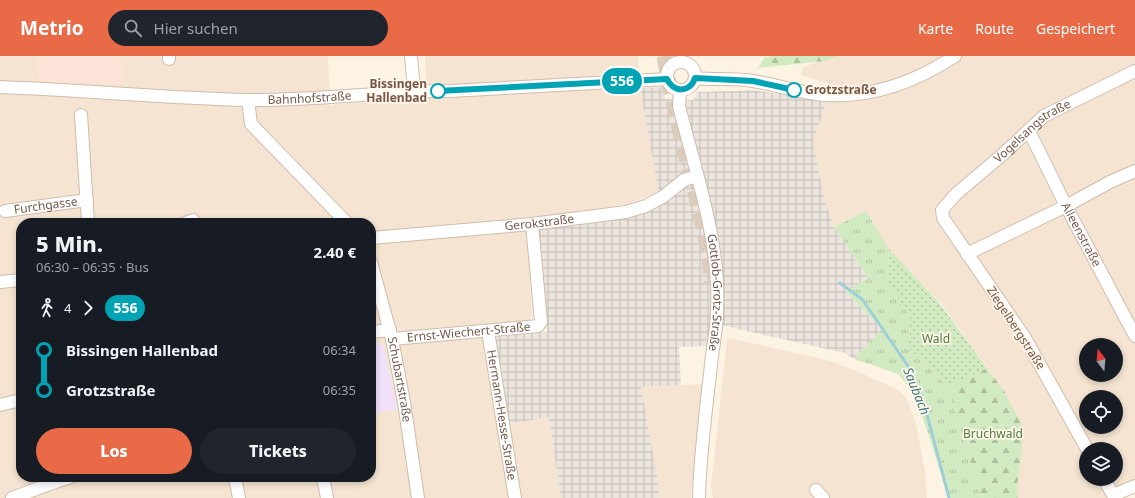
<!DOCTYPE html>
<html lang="de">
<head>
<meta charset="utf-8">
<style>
	:root { --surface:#171b24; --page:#20242c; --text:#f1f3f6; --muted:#9ea1a6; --accent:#e96a46 }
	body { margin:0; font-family:"Noto Sans",sans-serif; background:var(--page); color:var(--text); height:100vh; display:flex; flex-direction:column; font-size:15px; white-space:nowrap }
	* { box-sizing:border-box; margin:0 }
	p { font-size:13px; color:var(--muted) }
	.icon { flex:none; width:22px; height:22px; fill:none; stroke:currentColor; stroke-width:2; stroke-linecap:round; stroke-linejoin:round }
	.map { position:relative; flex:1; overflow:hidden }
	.side { position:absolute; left:16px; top:162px; width:360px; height:264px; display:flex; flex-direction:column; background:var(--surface); border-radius:16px; box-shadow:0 2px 6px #0003 }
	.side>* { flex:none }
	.badge { padding:0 8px; border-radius:13px; font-size:14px; line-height:26px }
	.needle { width:26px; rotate:344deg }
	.tools { position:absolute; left:1079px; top:282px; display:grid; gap:8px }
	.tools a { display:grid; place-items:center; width:44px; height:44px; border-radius:50%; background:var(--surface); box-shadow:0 2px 6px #0003; font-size:20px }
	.map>.badge { position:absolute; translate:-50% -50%; box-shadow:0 0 0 2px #fff }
	.legs { display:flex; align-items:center; gap:6px; height:44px; padding:0 20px; font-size:13px }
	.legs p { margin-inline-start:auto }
	.headline { display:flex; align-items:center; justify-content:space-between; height:68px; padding:0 20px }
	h1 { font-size:22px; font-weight:800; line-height:30px }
	.primary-button { display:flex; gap:8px; margin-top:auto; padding:8px 20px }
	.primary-button a { flex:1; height:46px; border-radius:24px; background:var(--accent); color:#fff; font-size:16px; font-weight:800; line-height:46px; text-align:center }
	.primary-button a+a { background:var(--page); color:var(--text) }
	ul { padding:0 20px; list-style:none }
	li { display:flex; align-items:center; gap:14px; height:40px; font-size:15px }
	li i { display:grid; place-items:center; width:6px; height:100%; margin:0 5px; background:currentColor }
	li i::after { content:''; width:10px; height:10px; margin:-5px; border:3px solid; border-radius:50%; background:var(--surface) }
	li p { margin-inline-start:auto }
	li:first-child i { background:linear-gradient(#0000 50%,currentColor 0) }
	li:last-child i { background:linear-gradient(currentColor 50%,#0000 0) }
	header { display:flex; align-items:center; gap:24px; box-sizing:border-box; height:56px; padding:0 20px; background:var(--accent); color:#fff }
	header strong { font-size:19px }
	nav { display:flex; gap:22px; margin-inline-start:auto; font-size:14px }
	.search { width:280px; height:36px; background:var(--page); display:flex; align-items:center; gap:10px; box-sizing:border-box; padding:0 14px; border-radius:22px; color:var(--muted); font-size:15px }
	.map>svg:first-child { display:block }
	.residential { fill:#f4e4d1; fill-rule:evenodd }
	.commercial { fill:#fde2d7 }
	.industrial { fill:url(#industrial-grid) }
	.education { fill:#f0e0f9 }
	.grass { fill:url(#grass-tufts) }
	.forest { fill:url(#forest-firs) }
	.garden { fill:url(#garden-dots) }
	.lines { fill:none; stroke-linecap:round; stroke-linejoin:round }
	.stream { stroke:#9dcfd9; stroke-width:3 }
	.major-tunnel { stroke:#dbccbc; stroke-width:15; stroke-dasharray:15 8; stroke-linecap:butt }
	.minor-casing { stroke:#d0bcad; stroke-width:14 }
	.minor { stroke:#fff; stroke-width:12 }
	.line-1-casing { stroke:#fff; stroke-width:9 }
	.line-1 { stroke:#00a3b4; stroke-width:6 }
	.stop-1-dot { fill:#fff; stroke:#00a3b4; stroke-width:2 }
	.labels { text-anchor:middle; stroke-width:3.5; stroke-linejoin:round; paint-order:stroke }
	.stop-label { font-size:12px; font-weight:bold; fill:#755849; stroke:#fff7ea; text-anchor:end }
	.street-label { font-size:12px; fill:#755849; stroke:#fff7ea }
	.park-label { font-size:12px; fill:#527b40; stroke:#fff7ea }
	.water-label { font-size:13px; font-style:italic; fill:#3f7783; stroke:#fff7ea }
</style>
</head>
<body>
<header>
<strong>Metrio</strong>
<div class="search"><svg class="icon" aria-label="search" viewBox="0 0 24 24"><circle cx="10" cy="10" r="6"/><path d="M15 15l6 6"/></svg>Hier suchen</div>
<nav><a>Karte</a><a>Route</a><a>Gespeichert</a></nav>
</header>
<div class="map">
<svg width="1135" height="442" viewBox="0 0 1135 442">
	<defs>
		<pattern id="industrial-grid" width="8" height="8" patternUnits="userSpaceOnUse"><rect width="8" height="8" fill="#ece5de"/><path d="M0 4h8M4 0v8" fill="none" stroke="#c4bcb6"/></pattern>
		<pattern id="grass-tufts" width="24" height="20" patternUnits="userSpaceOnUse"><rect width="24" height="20" fill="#d2eac1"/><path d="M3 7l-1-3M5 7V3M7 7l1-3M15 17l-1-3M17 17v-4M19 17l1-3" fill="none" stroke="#afc09f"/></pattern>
		<pattern id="forest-firs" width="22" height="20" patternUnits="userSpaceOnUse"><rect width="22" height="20" fill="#d2eac1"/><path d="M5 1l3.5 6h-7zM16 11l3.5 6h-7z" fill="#afc09f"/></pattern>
		<pattern id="garden-dots" width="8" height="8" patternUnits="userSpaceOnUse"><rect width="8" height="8" fill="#d2eac1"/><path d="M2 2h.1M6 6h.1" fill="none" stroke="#afc09f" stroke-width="1.8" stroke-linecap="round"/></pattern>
	</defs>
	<rect width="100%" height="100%" fill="#fdf3e3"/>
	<g class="residential">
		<path d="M0,0H37L39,26L123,28V0H328L330,49L427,41L425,0H638L639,12H636L659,135L648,141L627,148L527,163L532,260L529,265L480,269L497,370L549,361L561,442H0ZM21,167H371V421H21Z"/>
		<path d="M835,0H1135V433L1117,442H1018L1004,335L941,247L889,193L866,156L834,171L824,142L813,86L832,29L801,19L803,11ZM1086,289H1116V319H1086ZM1086,341H1116V371H1086ZM1086,393H1116V423H1086Z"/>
		<path d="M729,282L827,304L852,313L898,334L906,342L916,368L925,415L927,442H713L711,431L727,283Z"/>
		<path d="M704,328L691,442H659V432L641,331Z"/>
	</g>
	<path class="commercial" d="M37,0H123V28L39,26Z"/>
	<path class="industrial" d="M663,31L665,43L693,44L697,36L738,35L751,34L827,44L813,86L824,142L834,171L868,222L846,236L882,273L854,303L845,297L711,267L707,290L679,291L681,329L641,331L659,432V442H561L549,361L509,368L493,281L547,276L538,175L543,170L643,158L661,148L640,32Z"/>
	<path class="education" d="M374,284L384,291L397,353L371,358V285Z"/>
	<path class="grass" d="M866,155L889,193L887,225L910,260L909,293L948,330L974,419L982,442H949L937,406L944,403L937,405L915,338L898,318L854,303L882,273L846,236L868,222L834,171Z"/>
	<g class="forest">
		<path d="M772,0H838L825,5L758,12L764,2Z"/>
		<path d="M987,312L1004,335L1024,373L1017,431L1018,442H982L974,419L948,330Z"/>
	</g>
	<path class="garden" d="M889,193L938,245L987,312L948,330L909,293L910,260L887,225Z"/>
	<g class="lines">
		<path class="stream" d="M840,227L862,243L910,313L920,336L926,355L949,442"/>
		<path class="major-tunnel" d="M664,0C672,47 684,94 696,141C702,169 711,199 711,228"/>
		<defs>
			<g id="minor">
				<path d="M169,0V3"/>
				<path d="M411,0L414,35"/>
				<circle cx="681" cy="20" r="14"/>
				<path d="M695,22C714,24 734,22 753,25C777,29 801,37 825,39C872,42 917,25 955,0"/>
				<path id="s1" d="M0,31C83,34 165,42 248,44C315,45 382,35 450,35L667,23"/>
				<path id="s2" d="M680,34L679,50C695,114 721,188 717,255C717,270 714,285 712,300C707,347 700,395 699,442"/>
				<path d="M248,44L251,68L347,167"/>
				<path d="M81,59L88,167"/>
				<path id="s3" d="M1029,75L1066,150L1135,280"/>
				<path id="s4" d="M5,155L87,144"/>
				<path d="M185,167L193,164"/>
				<path id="s5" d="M371,182L532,168L626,156L646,150L664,140L684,124L697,120"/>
				<path d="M967,198L1066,150L1110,126L1135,115"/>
				<path id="s6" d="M371,206L392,283L404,346L418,442"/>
				<path d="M0,226L21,224"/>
				<path id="s7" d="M488,275L515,442"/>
				<path d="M371,276L390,274"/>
				<path id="s8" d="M392,283L538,270L541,266L532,168"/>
				<path d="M0,349L21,344"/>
				<path id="s9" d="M1087,393L1025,282L943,162L942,154L956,138L1002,99L1044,60L1135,15"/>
				<path d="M235,421L239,442"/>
				<path d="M323,421L327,442"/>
				<path d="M1104,423L1113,439L1135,430"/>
				<path d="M816,434L823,442"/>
				<path d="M12,442L58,425L71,421"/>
			</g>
		</defs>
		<use href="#minor" class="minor-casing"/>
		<use href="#minor" class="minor"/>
	</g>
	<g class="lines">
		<defs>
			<path id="line-1" d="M438,35L667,23C673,37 690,37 695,22L753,25L794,34"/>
		</defs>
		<use href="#line-1" class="line-1-casing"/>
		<use href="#line-1" class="line-1"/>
	</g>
	<g class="stop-1-dot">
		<circle cx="794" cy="34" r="7"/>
		<circle cx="438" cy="35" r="7"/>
	</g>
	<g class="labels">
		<g class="stop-label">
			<text x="427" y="32">Bissingen<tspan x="427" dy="14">Hallenbad</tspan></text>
			<text x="805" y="38" text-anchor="start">Grotzstraße</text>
		</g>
		<g class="street-label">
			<text dy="4" stroke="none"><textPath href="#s1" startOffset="310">Bahnhofstraße</textPath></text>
			<text dy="4" stroke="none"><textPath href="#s9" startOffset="401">Vogelsangstraße</textPath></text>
			<text dy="4" stroke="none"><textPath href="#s4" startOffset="41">Furchgasse</textPath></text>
			<text dy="4" stroke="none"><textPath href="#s5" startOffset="169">Gerokstraße</textPath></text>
			<text dy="4" stroke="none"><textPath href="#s3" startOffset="116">Alleenstraße</textPath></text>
			<text dy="4" stroke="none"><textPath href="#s2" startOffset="207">Gottlob-Grotz-Straße</textPath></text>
			<text transform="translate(1016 272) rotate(57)" y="4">Ziegelbergstraße</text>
			<text dy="4" stroke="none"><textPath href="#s8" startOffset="77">Ernst-Wiechert-Straße</textPath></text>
			<text dy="4" stroke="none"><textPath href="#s6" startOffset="121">Schubartstraße</textPath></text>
			<text dy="4" stroke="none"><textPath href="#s7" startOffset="85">Hermann-Hesse-Straße</textPath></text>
		</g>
		<g class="park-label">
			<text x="936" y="287">Wald</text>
			<text x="993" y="382">Bruchwald</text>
		</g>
		<g class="water-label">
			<text transform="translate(917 335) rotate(68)" y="5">Saubach</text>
		</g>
	</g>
</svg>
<div class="tools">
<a><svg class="needle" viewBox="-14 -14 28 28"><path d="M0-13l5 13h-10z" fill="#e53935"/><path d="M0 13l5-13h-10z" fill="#9ea1a6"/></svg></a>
<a><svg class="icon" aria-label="locate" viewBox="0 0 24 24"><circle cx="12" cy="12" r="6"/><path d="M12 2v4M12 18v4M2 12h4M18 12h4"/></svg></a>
<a><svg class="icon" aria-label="layers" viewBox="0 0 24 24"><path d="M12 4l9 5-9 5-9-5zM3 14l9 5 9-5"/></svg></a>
</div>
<b class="badge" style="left:622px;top:25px;background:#00a3b4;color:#fff">556</b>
<section class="side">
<div class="headline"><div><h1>5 Min.</h1><p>06:30 – 06:35 · Bus</p></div><b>2.40 €</b></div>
<div class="legs"><svg class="icon" aria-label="walk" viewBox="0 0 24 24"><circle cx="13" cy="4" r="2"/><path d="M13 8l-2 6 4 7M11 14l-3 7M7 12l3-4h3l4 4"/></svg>4<svg class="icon" aria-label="forward" viewBox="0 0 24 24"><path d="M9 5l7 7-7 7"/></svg><b class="badge" style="background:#00a3b4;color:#fff">556</b></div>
<ul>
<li><i style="color:#00a3b4"></i><b>Bissingen Hallenbad</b><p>06:34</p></li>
<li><i style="color:#00a3b4"></i><b>Grotzstraße</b><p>06:35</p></li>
</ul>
<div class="primary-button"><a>Los</a><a>Tickets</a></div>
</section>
</div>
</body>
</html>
